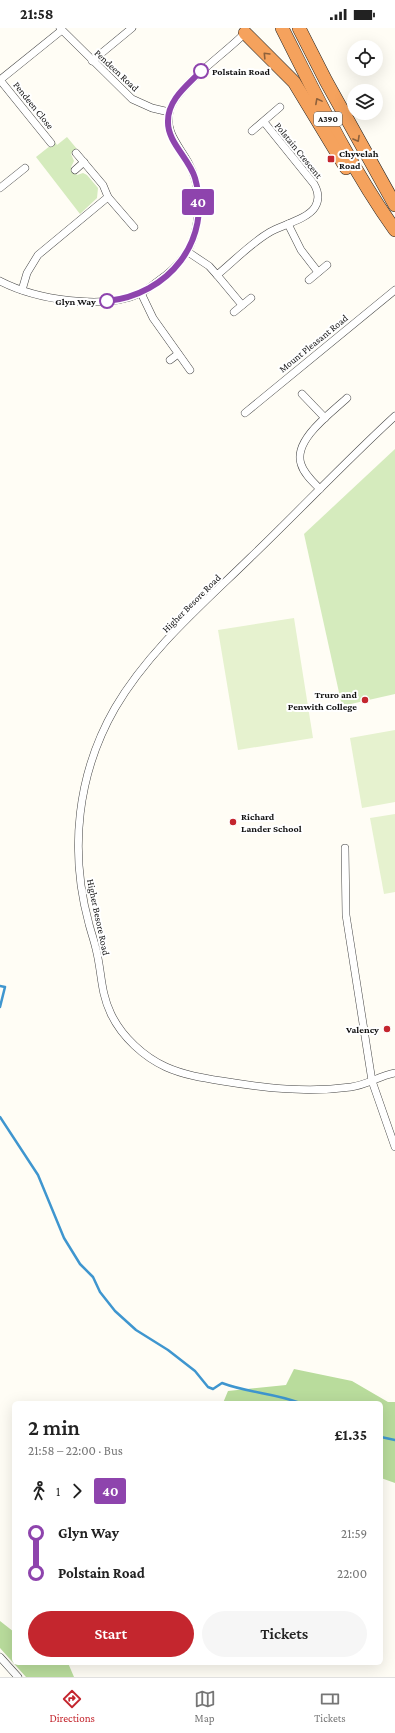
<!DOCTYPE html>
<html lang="en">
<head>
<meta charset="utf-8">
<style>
	:root { --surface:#fff; --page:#f6f6f6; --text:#222; --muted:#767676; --line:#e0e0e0; --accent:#c4262e }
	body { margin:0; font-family:"Crimson Pro",serif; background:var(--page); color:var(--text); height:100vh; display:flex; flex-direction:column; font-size:15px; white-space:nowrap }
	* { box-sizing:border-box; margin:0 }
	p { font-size:13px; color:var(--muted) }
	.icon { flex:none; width:22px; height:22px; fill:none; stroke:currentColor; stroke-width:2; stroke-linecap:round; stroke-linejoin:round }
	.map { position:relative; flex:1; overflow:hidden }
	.drawer { position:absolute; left:12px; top:1373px; width:371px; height:264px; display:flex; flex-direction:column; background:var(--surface); border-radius:6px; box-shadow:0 4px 16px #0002 }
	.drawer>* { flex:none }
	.badge { padding:0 8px; border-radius:3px; font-size:14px; line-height:26px }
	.fabs { position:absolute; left:347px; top:12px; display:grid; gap:8px }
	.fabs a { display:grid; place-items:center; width:36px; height:36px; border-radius:50%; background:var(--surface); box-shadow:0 4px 16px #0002; font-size:20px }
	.map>.badge { position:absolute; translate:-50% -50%; box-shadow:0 0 0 2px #fff }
	.legs { display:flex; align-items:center; gap:6px; height:44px; padding:0 16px; font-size:13px }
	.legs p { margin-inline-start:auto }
	.overview { display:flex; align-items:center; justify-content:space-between; height:68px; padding:0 16px }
	h1 { font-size:22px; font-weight:600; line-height:30px }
	.button { display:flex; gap:8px; margin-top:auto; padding:8px 16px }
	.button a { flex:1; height:46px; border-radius:24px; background:var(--accent); color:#fff; font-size:16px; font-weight:600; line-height:46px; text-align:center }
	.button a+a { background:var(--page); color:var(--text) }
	ul { padding:0 16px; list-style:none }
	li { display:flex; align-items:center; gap:14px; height:40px; font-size:15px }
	li i { display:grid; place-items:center; width:6px; height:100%; margin:0 5px; background:currentColor }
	li i::after { content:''; width:10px; height:10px; margin:-5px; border:3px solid; border-radius:50%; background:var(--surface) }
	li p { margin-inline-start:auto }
	li:first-child i { background:linear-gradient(#0000 50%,currentColor 0) }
	li:last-child i { background:linear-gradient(currentColor 50%,#0000 0) }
	.status { display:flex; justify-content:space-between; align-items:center; height:28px; padding:0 20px; background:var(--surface); direction:ltr }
	.status svg { height:11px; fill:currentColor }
	.tabs { display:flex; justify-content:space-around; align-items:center; height:56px; border-top:1px solid var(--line); background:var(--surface); font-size:11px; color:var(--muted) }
	.tabs a { display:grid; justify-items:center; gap:2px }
	.tabs .selected { color:var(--accent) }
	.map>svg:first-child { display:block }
	.green { fill:#d5ebbd }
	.forest { fill:#b9dc9c }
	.pitch { fill:#e6f2cf }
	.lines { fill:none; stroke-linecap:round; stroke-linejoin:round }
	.stream { stroke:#3f96cf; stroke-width:2.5 }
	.street-casing { stroke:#444; stroke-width:8 }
	.highway-casing { stroke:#222; stroke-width:14 }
	.street { stroke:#fff; stroke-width:7 }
	.highway { stroke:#f5a25d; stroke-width:13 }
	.oneway { stroke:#8e613b }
	.line-1-casing { stroke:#fff; stroke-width:9 }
	.line-1 { stroke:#8e44ad; stroke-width:6 }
	.stop-1-dot { fill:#fff; stroke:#8e44ad; stroke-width:2 }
	.poi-dot { fill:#c4262e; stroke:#fff; stroke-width:1.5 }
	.labels { text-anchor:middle; stroke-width:4; stroke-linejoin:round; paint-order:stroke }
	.shield { fill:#fff; stroke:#585858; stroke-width:1 }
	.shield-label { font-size:9px; font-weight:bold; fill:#111 }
	.street-label { font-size:10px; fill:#111; stroke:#fff }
	.stop-label { font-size:10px; font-weight:bold; fill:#111; stroke:#fff; text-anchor:start }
	.poi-label { font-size:10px; font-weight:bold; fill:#111; stroke:#fff; text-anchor:start }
</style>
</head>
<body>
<div class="status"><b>21:58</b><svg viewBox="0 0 49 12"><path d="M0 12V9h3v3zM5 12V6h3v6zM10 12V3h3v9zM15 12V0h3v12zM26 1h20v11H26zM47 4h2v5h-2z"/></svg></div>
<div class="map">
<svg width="395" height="1649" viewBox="0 0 395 1649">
	<rect width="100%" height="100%" fill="#fffdf5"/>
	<g class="green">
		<path d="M67,109L77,121L71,126L74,133L71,139L77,147L83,145L87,147L98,160L97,170L80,186L36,129L55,114L57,117Z"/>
		<path d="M395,421V666L342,678L304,506Z"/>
	</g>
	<g class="forest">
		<path d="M294,1341L352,1353L388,1374H395V1455L381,1450V1375H223L228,1363L286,1357Z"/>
		<path d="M0,1593L14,1604V1635H68L74,1649H26L0,1620Z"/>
	</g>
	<g class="pitch">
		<path d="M294,590L313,710L238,722L218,602Z"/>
		<path d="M395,702V774L362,780L350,710Z"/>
		<path d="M395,786V864L384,866L370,790Z"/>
	</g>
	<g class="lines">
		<g class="stream">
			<path d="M0,958L5,959L0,979"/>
			<path d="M0,1089L38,1147L64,1210L80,1236L93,1249L100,1264L115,1283L136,1302L168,1322L195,1343L208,1359L213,1361L222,1355C248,1365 275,1365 300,1375"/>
			<path d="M381,1409L395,1412"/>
		</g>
		<defs>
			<g id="street">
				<path d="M60,0L132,71L152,80L169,84"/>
				<path d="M92,33L132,0"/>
				<path d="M252,103L280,79"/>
				<path d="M51,115L0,52L62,2"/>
				<path d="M76,125L103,157L108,169L134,199"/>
				<path d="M75,142L84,134"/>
				<path d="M0,160L25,140"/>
				<path d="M288,196L301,222L318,244"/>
				<path d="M188,224L209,238L217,247C234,233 251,215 270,204C282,197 308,191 315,179C320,171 318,163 314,156L264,94"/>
				<path d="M217,247L242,277"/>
				<path d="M309,252L327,237"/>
				<path d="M0,253C35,271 103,283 141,265C147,262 153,257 158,253C188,233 200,207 198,171C198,158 194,145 188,134C178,116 164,103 170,82C176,59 227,24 245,5"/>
				<path d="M22,262L27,245L38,227L108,169"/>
				<path d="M141,265L153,290L190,342"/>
				<path d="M234,284L251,270"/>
				<path d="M170,332L178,326"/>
				<path d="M302,366L325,390"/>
				<path d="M245,385L395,262"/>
				<path d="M395,388C345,434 299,483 250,530C203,576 149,622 115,680C77,746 69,823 89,896C91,904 94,912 96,921C102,944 100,963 111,986C122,1009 144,1029 166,1039C184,1047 203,1050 222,1053C265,1060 307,1065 351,1059C367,1057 379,1048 395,1045"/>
				<path d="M320,461C313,454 304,446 301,436C293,412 331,385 347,370"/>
				<path d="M345,820L346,887L372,1053L395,1119"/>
				<path d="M0,1629L18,1649"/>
			</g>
			<g id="highway">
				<path d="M282,0C317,69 350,139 395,202"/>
				<path d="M299,0L326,53L395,177"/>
				<path d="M245,5L294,54L346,140"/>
			</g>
		</defs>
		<use href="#street" class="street-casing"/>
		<use href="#highway" class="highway-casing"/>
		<use href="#street" class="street"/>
		<use href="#highway" class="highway"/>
	</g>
	<defs><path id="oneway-chevron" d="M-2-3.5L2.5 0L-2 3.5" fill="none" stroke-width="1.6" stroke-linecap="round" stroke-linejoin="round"/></defs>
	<g class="oneway">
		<use href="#oneway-chevron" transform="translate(266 27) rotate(-134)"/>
		<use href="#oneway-chevron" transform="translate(318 73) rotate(-118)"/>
		<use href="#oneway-chevron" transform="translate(357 111) rotate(61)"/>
	</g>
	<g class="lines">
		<defs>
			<path id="line-1" d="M107,273C168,267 213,213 195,150C189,130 167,114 168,93C168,71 188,57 201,43"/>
		</defs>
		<use href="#line-1" class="line-1-casing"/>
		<use href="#line-1" class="line-1"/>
	</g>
	<g class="stop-1-dot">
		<circle cx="201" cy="43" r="7"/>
		<circle cx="107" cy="273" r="7"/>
	</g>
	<g class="poi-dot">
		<rect x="327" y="127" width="8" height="8" rx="2"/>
		<circle cx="365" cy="672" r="4"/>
		<circle cx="233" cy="794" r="4"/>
		<circle cx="387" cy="1001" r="4"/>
	</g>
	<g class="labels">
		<rect class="shield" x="314" y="84" width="28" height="14" rx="3"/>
		<g class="shield-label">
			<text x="328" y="94">A390</text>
		</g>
		<g class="street-label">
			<text transform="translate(117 42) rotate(43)" y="4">Pendeen Road</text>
			<text transform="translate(34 77) rotate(51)" y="4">Pendeen Close</text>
			<text transform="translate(299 122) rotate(51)" y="4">Polstain Crescent</text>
			<text transform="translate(313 315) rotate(-39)" y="4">Mount Pleasant Road</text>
			<text transform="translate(191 575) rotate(-45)" y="4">Higher Besore Road</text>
			<text transform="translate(99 889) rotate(78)" y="4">Higher Besore Road</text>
		</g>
		<g class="stop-label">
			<text x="212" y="47">Polstain Road</text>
			<text x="96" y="277" text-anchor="end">Glyn Way</text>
		</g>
		<g class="poi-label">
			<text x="339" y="129">Chyvelah<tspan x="339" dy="12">Road</tspan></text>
			<text x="357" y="670" text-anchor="end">Truro and<tspan x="357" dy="12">Penwith College</tspan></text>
			<text x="241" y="792">Richard<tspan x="241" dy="12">Lander School</tspan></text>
			<text x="379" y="1005" text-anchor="end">Valency</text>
		</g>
	</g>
</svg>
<div class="fabs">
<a><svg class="icon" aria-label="locate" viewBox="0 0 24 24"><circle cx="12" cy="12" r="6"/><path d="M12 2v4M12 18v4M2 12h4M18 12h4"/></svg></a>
<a><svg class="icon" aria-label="layers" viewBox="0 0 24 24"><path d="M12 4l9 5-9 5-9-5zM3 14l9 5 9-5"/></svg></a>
</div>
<b class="badge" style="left:198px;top:174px;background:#8e44ad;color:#fff">40</b>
<section class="drawer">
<div class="overview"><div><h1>2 min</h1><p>21:58 – 22:00 · Bus</p></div><b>£1.35</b></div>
<div class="legs"><svg class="icon" aria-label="walk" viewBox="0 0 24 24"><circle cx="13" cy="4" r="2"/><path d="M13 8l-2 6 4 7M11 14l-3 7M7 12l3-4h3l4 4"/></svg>1<svg class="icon" aria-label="forward" viewBox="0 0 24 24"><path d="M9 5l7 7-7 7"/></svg><b class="badge" style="background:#8e44ad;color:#fff">40</b></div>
<ul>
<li><i style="color:#8e44ad"></i><b>Glyn Way</b><p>21:59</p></li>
<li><i style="color:#8e44ad"></i><b>Polstain Road</b><p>22:00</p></li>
</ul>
<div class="button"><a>Start</a><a>Tickets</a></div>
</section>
</div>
<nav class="tabs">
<a class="selected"><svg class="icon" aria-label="directions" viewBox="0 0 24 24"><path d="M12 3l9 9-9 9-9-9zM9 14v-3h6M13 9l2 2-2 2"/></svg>Directions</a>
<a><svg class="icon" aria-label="map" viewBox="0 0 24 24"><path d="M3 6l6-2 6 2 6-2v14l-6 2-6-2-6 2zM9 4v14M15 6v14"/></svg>Map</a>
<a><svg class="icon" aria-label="tickets" viewBox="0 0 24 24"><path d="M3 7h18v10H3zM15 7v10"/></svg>Tickets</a>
</nav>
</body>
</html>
